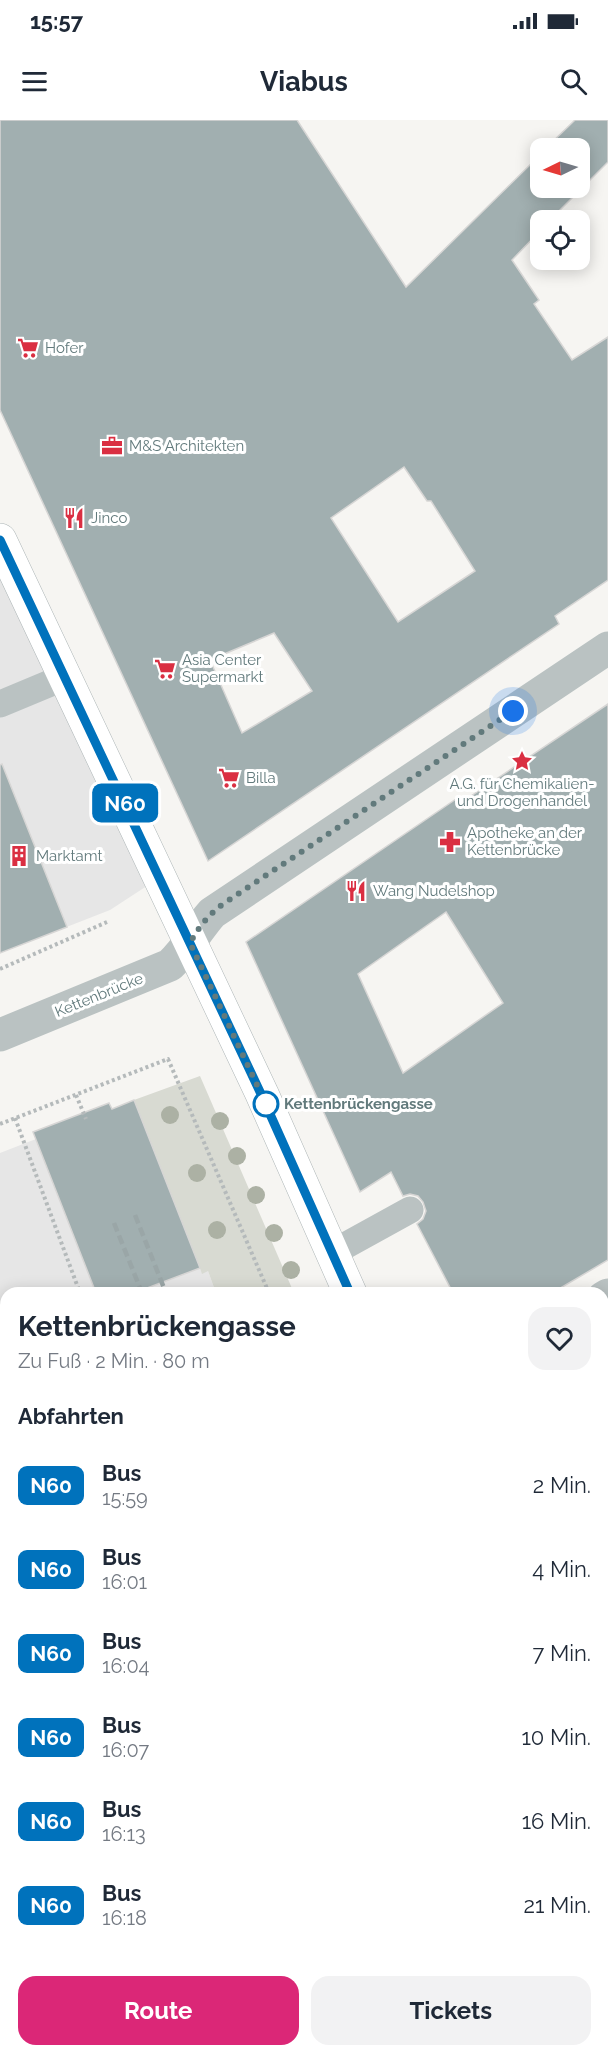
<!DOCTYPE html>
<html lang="de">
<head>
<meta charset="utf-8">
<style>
	:root { --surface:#fff; --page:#f2f2f3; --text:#1f2937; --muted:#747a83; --accent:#db2777 }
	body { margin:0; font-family:Raleway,sans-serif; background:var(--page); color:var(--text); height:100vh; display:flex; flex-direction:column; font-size:22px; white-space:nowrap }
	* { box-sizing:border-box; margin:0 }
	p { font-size:20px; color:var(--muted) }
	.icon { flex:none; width:33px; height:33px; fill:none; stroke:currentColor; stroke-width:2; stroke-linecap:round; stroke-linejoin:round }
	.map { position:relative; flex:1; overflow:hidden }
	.details { position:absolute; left:0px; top:1167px; width:609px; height:770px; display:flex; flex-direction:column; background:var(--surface); border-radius:18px 18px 0 0; box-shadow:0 3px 15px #0003 }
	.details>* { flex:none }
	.badge { padding:0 12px; border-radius:9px; font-size:21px; line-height:39px }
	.needle { width:39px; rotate:265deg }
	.fabs { position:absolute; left:530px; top:18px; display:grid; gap:12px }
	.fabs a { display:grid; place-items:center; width:60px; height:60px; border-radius:12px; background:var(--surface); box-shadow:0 3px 15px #0003; font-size:30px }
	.you { position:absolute; width:30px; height:30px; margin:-15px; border:4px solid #fff; border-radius:50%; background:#1a73e8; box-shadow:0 0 0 9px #1a73e833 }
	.map>.badge { position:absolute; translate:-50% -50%; box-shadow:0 0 0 3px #fff }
	h2 { padding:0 18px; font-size:22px; line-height:54px }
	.round { display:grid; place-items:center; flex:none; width:63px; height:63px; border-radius:18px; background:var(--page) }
	.summary { display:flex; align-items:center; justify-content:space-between; height:102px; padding:0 18px }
	h1 { font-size:28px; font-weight:700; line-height:45px }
	.action { display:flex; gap:12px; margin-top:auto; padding:12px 18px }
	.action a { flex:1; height:69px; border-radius:18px; background:var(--accent); color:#fff; font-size:24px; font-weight:700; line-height:69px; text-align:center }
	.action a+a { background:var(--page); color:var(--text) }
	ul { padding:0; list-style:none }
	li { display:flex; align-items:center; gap:18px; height:84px; padding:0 18px }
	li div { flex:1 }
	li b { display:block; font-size:22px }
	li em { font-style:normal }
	li .badge { min-width:66px; font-weight:700; text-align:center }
	.status { display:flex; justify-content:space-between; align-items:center; height:42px; padding:0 30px; background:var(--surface); direction:ltr }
	.status svg { height:16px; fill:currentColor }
	header { display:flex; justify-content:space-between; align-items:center; height:78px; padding:0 18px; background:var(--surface); font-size:27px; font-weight:700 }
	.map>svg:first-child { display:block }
	.built { fill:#e6e6e6 }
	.green { fill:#d8dad2 }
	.building { fill:#a1afb0; stroke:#d7d6d5; stroke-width:1.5; fill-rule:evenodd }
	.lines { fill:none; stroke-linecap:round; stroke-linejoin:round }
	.primary-casing { stroke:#aeb6b7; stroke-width:34 }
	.path { stroke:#b5babb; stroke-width:4; stroke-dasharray:3 3; stroke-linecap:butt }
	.service { stroke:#bac2c2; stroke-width:27 }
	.minor { stroke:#bac2c2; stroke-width:33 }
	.primary { stroke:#fff; stroke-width:33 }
	.rail { stroke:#9aa6a7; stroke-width:4.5; stroke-dasharray:9 4.5; stroke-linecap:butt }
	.tree { fill:#acb1a4 }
	.line-casing { stroke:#fff; stroke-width:14 }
	.line { stroke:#0072bc; stroke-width:9 }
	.walk { stroke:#627a7c; stroke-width:6; stroke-dasharray:0 10.8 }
	.stop-dot { fill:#fff; stroke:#0072bc; stroke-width:3 }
	.labels { text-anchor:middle; stroke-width:6; stroke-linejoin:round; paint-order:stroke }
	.poi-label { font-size:15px; fill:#627a7c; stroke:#fff; text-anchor:start }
	.street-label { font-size:15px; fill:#627a7c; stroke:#fff }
	.stop-label { font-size:15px; font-weight:bold; fill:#627a7c; stroke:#fff; text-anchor:start }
</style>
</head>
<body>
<div class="status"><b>15:57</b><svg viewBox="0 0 49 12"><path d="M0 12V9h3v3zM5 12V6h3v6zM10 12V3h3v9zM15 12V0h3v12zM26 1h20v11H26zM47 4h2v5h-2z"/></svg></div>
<header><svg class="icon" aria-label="menu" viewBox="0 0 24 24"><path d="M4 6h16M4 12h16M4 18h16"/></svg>Viabus<svg class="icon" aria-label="search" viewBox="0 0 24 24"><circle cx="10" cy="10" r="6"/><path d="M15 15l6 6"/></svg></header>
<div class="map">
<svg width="608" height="1936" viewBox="0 0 608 1936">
	<rect width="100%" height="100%" fill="#f6f5f2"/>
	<g class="built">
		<path d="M0,429L159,758L110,790L0,833Z"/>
		<path d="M36,1019L75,1119L174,1079L200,1148L208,1151L216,1173H6V1543L0,1527V1033Z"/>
		<path d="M485,1930L488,1936H166L164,1931Z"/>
	</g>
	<path class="green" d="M200,956L294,1173H216L208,1151L202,1154L200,1148L134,980Z"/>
	<g class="building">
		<path d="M0,0H297L406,167L540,35V68H579V28H546L575,0H608V42L550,100H540V111L512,140L539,180L534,184L572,240L608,217V460L555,496L559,504L208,741L0,290ZM404,347L427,381H431L475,451L398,502L331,398ZM274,513L312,571L242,613L210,540Z"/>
		<path d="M608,584V1140L552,1173H453L417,1104L423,1099L426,1091L423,1082L418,1076L410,1074L403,1076L391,1052L360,1072L246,822L459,677L462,682ZM446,792L503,883L403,953L358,854Z"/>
		<path d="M2,644L67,807L0,833V645Z"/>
		<path d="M134,980L200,1148L134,1173H96L33,1012L109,983L112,989Z"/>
	</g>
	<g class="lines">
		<defs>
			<g id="primary">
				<path d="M0,420L262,974L350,1173"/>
				<path d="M603,1647L608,1655"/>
				<path d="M0,1664L6,1680"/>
				<path d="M111,1930L114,1936"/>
			</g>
		</defs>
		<use href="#primary" class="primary-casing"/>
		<g class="path">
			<path d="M0,849L107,802"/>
			<path d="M76,975L86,999"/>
			<path d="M15,998L80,1173"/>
			<path d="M0,1004L168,939L269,1173"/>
			<path d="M603,1749L608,1758"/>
			<path d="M603,1806L608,1803"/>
			<path d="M603,1827L608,1825"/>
			<path d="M0,1847L6,1858"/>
			<path d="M43,1930L46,1936"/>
			<path d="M378,1930L380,1936"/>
			<path d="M531,1930L534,1936"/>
		</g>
		<g class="service">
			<path d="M0,584L65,557"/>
			<path d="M332,1133L410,1090"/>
		</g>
		<g class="minor">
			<path d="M0,915L170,845C187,829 197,810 212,793L608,528"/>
			<path d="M603,1178L608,1175"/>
			<path d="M0,1754L6,1751"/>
		</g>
		<use href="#primary" class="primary"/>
		<g class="rail">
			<path d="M135,1095L166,1173"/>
			<path d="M114,1103L142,1173"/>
			<path d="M440,1930L442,1936"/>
			<path d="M464,1930L466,1936"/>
		</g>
	</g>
	<g class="tree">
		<circle cx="170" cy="995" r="9"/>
		<circle cx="220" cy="1001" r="9"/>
		<circle cx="237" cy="1036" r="9"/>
		<circle cx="197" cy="1053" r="9"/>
		<circle cx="256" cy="1075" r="9"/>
		<circle cx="217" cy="1110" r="9"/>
		<circle cx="274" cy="1113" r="9"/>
		<circle cx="291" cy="1150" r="9"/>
	</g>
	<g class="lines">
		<defs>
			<path id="line" d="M0,420L261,974L350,1173"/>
		</defs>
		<use href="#line" class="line-casing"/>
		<use href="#line" class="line"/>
		<path class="walk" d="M266,984L190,823C199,807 208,795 223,784L513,591"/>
	</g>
	<defs>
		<symbol id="supermarket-bare" viewBox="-9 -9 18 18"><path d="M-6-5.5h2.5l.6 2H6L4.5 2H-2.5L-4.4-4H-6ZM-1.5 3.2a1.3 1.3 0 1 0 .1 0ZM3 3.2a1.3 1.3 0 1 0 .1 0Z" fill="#da2f42" stroke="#fff" stroke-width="2.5" paint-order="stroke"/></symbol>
		<symbol id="office-bare" viewBox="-9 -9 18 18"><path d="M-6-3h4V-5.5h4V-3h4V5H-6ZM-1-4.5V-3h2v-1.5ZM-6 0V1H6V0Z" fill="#da2f42" stroke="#fff" stroke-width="2.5" paint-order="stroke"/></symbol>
		<symbol id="restaurant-bare" viewBox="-9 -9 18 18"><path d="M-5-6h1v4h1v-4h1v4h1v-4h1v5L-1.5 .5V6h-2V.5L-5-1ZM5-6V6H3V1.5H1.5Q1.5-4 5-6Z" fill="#da2f42" stroke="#fff" stroke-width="2.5" paint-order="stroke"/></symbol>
		<symbol id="sight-bare" viewBox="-9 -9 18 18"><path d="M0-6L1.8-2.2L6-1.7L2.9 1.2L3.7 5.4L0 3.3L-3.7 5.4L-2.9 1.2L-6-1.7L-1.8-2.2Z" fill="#da2f42" stroke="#fff" stroke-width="2.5" paint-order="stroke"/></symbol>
		<symbol id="pharmacy-bare" viewBox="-9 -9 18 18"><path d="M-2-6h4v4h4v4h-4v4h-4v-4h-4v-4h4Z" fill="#da2f42" stroke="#fff" stroke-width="2.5" paint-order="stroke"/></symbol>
		<symbol id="building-bare" viewBox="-9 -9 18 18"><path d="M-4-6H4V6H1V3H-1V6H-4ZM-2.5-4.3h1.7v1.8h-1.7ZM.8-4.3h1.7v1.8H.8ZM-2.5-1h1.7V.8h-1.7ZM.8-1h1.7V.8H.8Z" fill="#da2f42" stroke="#fff" stroke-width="2.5" paint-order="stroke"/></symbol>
	</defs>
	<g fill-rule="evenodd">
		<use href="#supermarket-bare" x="13" y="213" width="30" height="30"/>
		<use href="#office-bare" x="97" y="311" width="30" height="30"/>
		<use href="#restaurant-bare" x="59" y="383" width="30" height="30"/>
		<use href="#supermarket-bare" x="150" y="534" width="30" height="30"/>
		<use href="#sight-bare" x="507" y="626" width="30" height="30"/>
		<use href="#supermarket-bare" x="214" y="643" width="30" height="30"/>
		<use href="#pharmacy-bare" x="435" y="707" width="30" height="30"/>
		<use href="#building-bare" x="4" y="721" width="30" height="30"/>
		<use href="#restaurant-bare" x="341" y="756" width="30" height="30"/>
	</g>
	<circle class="stop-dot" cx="266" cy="984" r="12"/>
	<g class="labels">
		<g class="poi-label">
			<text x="45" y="233">Hofer</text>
			<text x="129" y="331">M&amp;S Architekten</text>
			<text x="91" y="403">Jinco</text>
			<text x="182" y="545">Asia Center<tspan x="182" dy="17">Supermarkt</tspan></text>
			<text x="246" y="663">Billa</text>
			<text x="522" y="669" text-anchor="middle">A.G. für Chemikalien-<tspan x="522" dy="17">und Drogenhandel</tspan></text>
			<text x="467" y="718">Apotheke an der<tspan x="467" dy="17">Kettenbrücke</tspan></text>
			<text x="36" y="741">Marktamt</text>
			<text x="373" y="776">Wang Nudelshop</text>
		</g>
		<g class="street-label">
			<text transform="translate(99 875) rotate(-22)" y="5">Kettenbrücke</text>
		</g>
		<g class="stop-label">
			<text x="284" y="989">Kettenbrückengasse</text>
		</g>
	</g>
</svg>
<div class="fabs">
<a><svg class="needle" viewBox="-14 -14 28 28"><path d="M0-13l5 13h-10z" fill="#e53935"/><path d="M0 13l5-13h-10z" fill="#747a83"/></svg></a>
<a><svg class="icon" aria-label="locate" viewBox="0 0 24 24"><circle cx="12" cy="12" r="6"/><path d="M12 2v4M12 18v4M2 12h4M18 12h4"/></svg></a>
</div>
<div class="you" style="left:513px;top:591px"></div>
<b class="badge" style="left:125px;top:683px;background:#0072bc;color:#fff">N60</b>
<section class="details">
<div class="summary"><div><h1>Kettenbrückengasse</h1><p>Zu Fuß · 2 Min. · 80 m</p></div><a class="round"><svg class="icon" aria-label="heart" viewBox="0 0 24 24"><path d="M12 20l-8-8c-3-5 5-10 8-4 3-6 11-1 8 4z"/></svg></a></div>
<h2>Abfahrten</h2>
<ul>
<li><span class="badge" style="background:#0072bc;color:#fff">N60</span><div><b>Bus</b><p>15:59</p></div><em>2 Min.</em></li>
<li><span class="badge" style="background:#0072bc;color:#fff">N60</span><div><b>Bus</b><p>16:01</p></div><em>4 Min.</em></li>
<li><span class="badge" style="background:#0072bc;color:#fff">N60</span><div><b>Bus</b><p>16:04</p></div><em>7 Min.</em></li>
<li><span class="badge" style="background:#0072bc;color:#fff">N60</span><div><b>Bus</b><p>16:07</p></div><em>10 Min.</em></li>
<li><span class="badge" style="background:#0072bc;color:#fff">N60</span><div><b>Bus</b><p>16:13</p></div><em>16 Min.</em></li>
<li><span class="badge" style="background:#0072bc;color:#fff">N60</span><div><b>Bus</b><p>16:18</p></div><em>21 Min.</em></li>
</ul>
<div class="action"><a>Route</a><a>Tickets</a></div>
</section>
</div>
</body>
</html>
